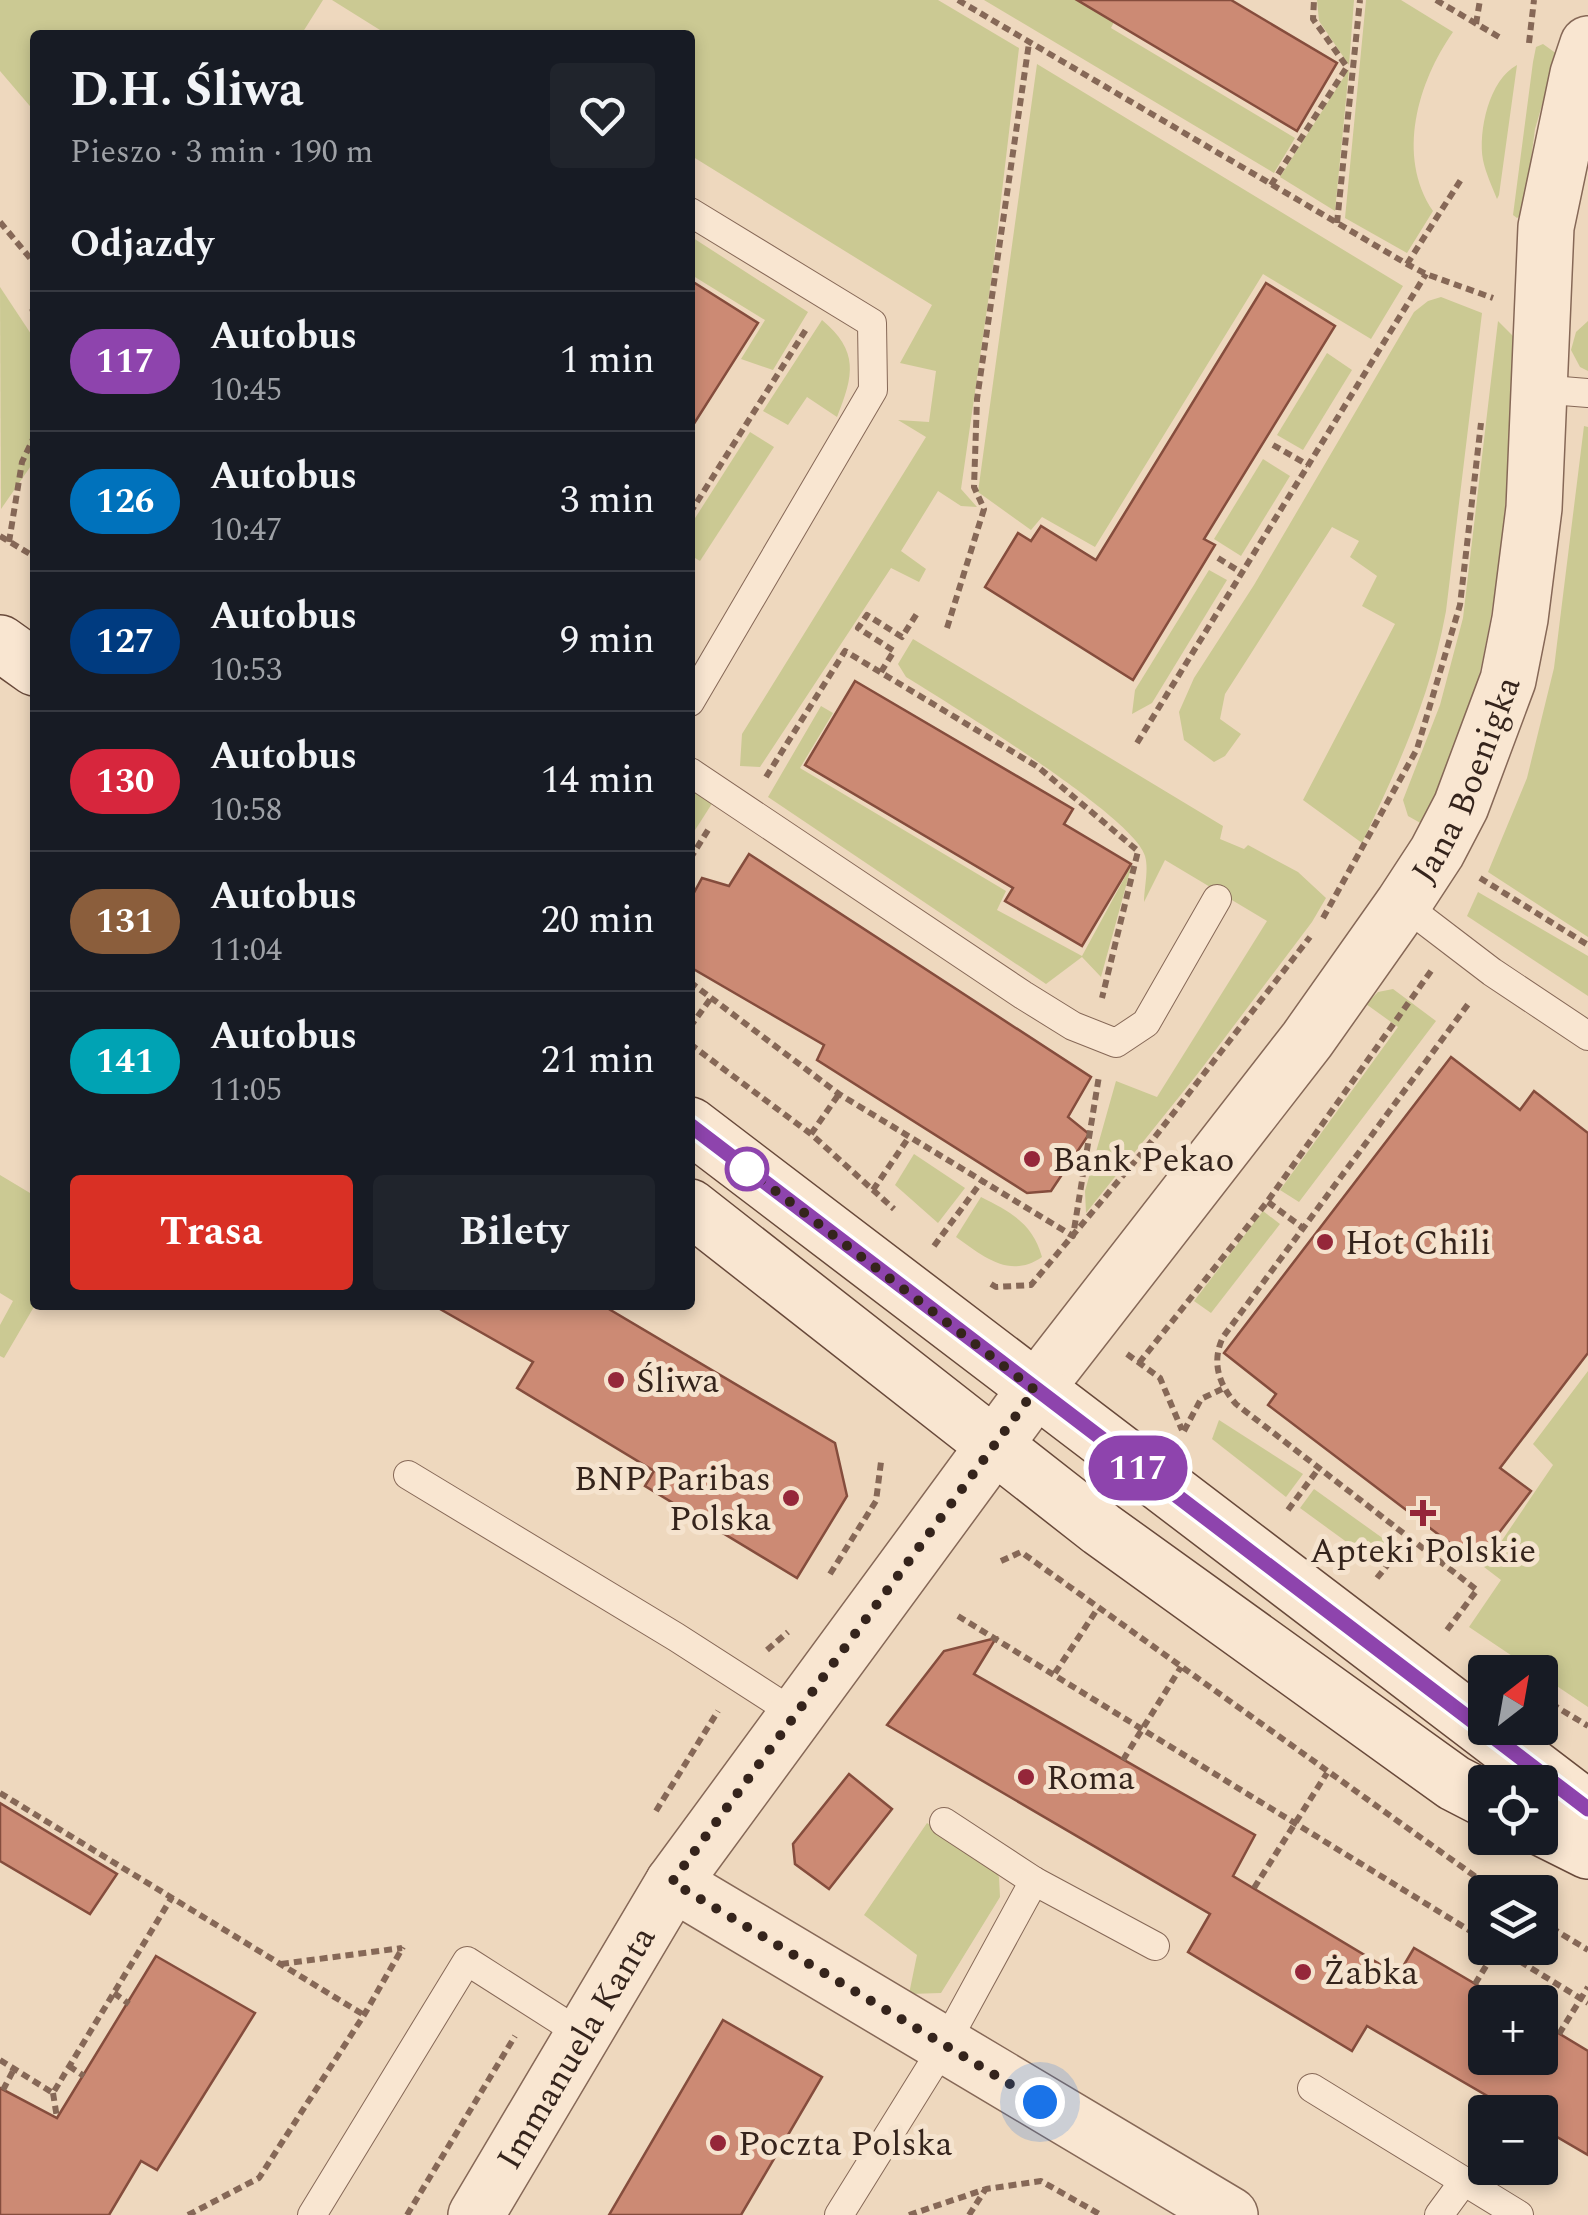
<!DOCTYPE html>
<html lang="pl">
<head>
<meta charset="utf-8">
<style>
	:root { --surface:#171b24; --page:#20242c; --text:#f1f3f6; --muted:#9ea1a6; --line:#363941; --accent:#d93025 }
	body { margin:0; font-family:Spectral,serif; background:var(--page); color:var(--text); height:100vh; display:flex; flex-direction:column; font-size:38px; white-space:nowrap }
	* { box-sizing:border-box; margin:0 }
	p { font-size:32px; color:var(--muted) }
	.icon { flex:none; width:55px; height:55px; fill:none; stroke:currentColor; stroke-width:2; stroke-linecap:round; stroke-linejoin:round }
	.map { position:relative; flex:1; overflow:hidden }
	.sheet { position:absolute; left:30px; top:30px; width:665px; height:1280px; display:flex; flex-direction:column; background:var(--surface); border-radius:10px; box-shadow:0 5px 15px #0003 }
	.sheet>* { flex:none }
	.badge { padding:0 20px; border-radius:32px; font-size:35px; line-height:65px }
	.needle { width:65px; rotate:31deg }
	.controls { position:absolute; left:1468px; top:1655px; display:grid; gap:20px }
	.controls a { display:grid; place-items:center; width:90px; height:90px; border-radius:10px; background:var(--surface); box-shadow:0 5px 15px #0003; font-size:50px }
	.you { position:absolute; width:50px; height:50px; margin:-25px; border:8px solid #fff; border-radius:50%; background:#1a73e8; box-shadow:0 0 0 15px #1a73e833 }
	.map>.badge { position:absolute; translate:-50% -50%; box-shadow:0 0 0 5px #fff }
	h2 { padding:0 40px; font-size:38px; line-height:90px }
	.round { display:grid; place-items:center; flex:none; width:105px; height:105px; border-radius:10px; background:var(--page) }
	.summary { display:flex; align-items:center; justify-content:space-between; height:170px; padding:0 40px }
	h1 { font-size:48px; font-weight:700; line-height:75px }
	.primary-button { display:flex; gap:20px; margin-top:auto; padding:20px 40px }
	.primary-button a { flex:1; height:115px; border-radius:10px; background:var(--accent); color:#fff; font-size:40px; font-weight:700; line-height:115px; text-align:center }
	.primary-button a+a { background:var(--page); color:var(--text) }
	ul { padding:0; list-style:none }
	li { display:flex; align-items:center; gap:30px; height:140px; padding:0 40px; border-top:2px solid var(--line) }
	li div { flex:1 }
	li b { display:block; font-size:38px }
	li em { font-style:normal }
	li .badge { min-width:110px; font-weight:700; text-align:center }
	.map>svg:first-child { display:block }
	.green { fill:#cbc993 }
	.building { fill:#cc8a74; stroke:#854d3d; stroke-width:2.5 }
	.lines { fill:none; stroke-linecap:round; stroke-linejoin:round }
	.lane-casing { stroke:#866857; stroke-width:30 }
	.street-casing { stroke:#866857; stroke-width:58 }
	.secondary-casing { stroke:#68493a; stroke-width:58 }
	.path { stroke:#866857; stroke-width:6; stroke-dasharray:8 5; stroke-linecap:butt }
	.lane { stroke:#f9e6d1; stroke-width:28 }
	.street { stroke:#f9e6d1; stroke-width:55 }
	.secondary { stroke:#f9e6d1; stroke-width:55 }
	.line-casing { stroke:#fff; stroke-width:22 }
	.line { stroke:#8e44ad; stroke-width:15 }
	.walk { stroke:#35241c; stroke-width:10; stroke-dasharray:0 18 }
	.poi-dot { fill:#95273a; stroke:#f5e3ce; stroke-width:4 }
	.stop-dot { fill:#fff; stroke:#8e44ad; stroke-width:5 }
	.labels { text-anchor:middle; stroke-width:10; stroke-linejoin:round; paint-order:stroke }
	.street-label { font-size:35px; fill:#35241c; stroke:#f5e3ce }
	.poi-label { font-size:35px; fill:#35241c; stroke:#f5e3ce; text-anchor:start }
</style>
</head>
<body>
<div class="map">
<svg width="1588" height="2215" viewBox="0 0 1588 2215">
	<rect width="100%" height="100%" fill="#eed8be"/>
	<g class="green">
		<path d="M0,0H323L301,35H35V112L0,71Z"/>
		<path d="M332,0H938L1019,48L993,267L961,489L977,507L961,506L938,491L901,551L926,569L919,582L891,568L760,767L740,766L742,734L926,437L898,420L929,422L936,371L900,363L932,305L690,155V35H388Z"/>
		<path d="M984,0H1100L1119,12L1111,28L1295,138L1274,173Z"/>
		<path d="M1317,0H1354L1349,65L1319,21Z"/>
		<path d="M1366,0H1401L1453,32C1418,82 1396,156 1433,211L1407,253L1345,218Z"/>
		<path d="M1543,44L1557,54L1535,129L1524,213L1517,218L1513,215L1533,62L1536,47Z"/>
		<path d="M1037,64L1403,286L1371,339L1263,274L1095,547L1042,517L1031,530L978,492Z"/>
		<path d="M1517,65L1499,195L1497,199C1492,186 1486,174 1483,160C1478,131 1489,80 1517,65Z"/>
		<path d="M1349,69L1335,211L1280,177Z"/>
		<path d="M690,236L808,312L773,370L741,359L765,320L690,274Z"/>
		<path d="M0,287L35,340V460L1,509Z"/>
		<path d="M1441,297L1482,313L1446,611C1430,699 1399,764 1362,843L1303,800L1395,624L1362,606L1377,576L1350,557L1359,541L1332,527L1225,694L1220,719L1241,734L1225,756L1214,762L1184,740L1179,712L1194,678L1254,585L1414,312L1428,301Z"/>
		<path d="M822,320C859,351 854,375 837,417L807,397L788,425L763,411Z"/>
		<path d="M1498,321L1516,339C1510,464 1503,591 1470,712C1459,750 1439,788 1424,825L1408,816L1403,800L1440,705L1463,618Z"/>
		<path d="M1588,321V371L1580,367L1571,350L1576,332Z"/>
		<path d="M1327,353L1352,370L1303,450L1277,435Z"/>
		<path d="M1584,426L1588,427V937L1488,872L1527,778L1554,668Z"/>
		<path d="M750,432L774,447L700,561L690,555V526Z"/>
		<path d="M1263,459L1290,476L1241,556L1214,539Z"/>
		<path d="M1209,570L1227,580L1152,703L1132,714L1135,690Z"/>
		<path d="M913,639L1223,826L1220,839L1244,849L1248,845L1298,872L1326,898L1312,922L1199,1072L1086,1213L1085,1191L1116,1081L1157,1097L1267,921L1165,860L1144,902C1144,889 1149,869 1145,856C1135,817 948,703 906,677L898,664Z"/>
		<path d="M821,706L833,713L800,768L1006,891L997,910L1082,956L1132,864L1101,977L1082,957L1046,984L768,797Z"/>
		<path d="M690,789L713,802L690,838Z"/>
		<path d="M1478,892L1588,956V996L1467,916Z"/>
		<path d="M1393,989L1436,1021L1299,1202L1280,1190L1398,1027L1366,1004L1378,992Z"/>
		<path d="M914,1154L965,1188L938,1223L895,1185Z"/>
		<path d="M0,1175L35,1196V1305L4,1358L0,1356V1325L13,1301L0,1293Z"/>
		<path d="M981,1197C1011,1212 1033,1224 1042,1257C1009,1280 982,1255 956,1237Z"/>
		<path d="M1263,1211L1280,1224L1211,1313L1194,1301Z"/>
		<path d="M1588,1371V1707L1469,1627L1501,1580L1484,1567L1553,1465L1533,1444Z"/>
		<path d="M1219,1420L1303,1474L1286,1497L1212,1439Z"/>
		<path d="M1314,1489L1388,1542L1374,1562L1300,1508Z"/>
		<path d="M927,1823L988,1862L999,1877L1000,1897L941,1993L909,1994L917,1955L864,1915Z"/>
	</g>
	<g class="building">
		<path d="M1077,0H1231L1337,63L1297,131Z"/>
		<path d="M690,280L758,323L690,430Z"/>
		<path d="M1266,283L1335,326L1204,539L1215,545L1133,680L985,587L1018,533L1031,541L1041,526L1096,560Z"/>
		<path d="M855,681L1073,809L1064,824L1131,864L1082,946L1005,901L1013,888L805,765Z"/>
		<path d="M749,854L1091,1077L1068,1117L1089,1134L1051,1191L1027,1193L817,1060L824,1045L690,967V900L702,878L729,886Z"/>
		<path d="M1451,1057L1520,1110L1534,1091L1588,1133V1353L1500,1468L1531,1491L1476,1563L1268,1405L1276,1394L1224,1353Z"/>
		<path d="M433,1305H602L835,1443L847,1496L797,1578L645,1486L654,1471L517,1388L533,1362Z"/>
		<path d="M996,1638L974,1674L1255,1835L1233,1876L1398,1975L1414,1948L1506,2002H1485V2058H1540V2022L1588,2051V2155L1540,2127V2112H1515L1367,2026L1352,2051L1188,1952L1210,1914L887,1725L944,1651Z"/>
		<path d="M849,1774L892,1809L829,1889L795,1864L793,1844Z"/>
		<path d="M0,1803L117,1874L90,1914L0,1861Z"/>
		<path d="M156,1956L255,2013L157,2170L141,2161L109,2215H0V2088L57,2118Z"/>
		<path d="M723,2020L822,2077L741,2215H609Z"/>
	</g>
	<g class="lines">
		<defs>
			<g id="lane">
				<path d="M690,212L872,323L873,390L690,702"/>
				<path d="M1538,389L1588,393"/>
				<path d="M690,772L1023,995L1073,1026L1116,1043L1146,1023L1217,899"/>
				<path d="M1403,904L1492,972L1588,1036"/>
				<path d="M408,1475L676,1637L794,1713"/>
				<path d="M944,1822L1034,1881L1155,1946"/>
				<path d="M1312,2088L1519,2215"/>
				<path d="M312,2215L467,1961L583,2035"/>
				<path d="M839,2215L944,2046L1034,1881"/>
				<path d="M1439,2215L1464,2181"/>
			</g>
			<g id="street">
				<path d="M673,1883L1230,2215"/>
				<path id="s1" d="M476,2215L673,1883L1035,1390L1307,1040L1403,904L1437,852L1461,806L1508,680L1520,619L1534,508L1546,227L1578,74L1588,44"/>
			</g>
			<g id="secondary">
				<path d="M0,643L35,668"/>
				<path d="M690,1125L1588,1809"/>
				<path d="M690,1207L1101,1529L1454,1783L1485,1799"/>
				<path d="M1540,1827L1588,1851"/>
			</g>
		</defs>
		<use href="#lane" class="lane-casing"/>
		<use href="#street" class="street-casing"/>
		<use href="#secondary" class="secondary-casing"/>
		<g class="path">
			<path d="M958,0L1407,264L1426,274L1493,298"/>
			<path d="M1436,0L1499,37"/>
			<path d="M1476,24L1480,0"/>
			<path d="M1529,43L1534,0"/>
			<path d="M1271,185L1347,67L1313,19L1314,0"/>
			<path d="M0,222L35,264"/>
			<path d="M1337,223L1360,0"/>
			<path d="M1407,264L1462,178"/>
			<path d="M35,296L32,308L35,318"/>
			<path d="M1273,445L1308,465"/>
			<path d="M690,513L807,328"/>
			<path d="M0,536L35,557"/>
			<path d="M9,542L22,462L35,435"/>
			<path d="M1218,558L1242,573"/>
			<path d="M947,628L984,509L974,487L977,399L1029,43"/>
			<path d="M881,672L894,651L858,628L867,615L902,637L918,612"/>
			<path d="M1137,743L1426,274"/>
			<path d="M766,777L845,651L1038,767L1138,851L1102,998"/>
			<path d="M690,859L708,830"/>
			<path d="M1480,878L1588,945"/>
			<path d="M1323,918L1417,749L1460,605L1481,423"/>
			<path d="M690,982L839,1094L1073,1236L1099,1076"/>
			<path d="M690,1027L711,998"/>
			<path d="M690,1044L811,1134L894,1209"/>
			<path d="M811,1134L839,1094"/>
			<path d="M873,1190L909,1137"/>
			<path d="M1268,1202L1303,1228"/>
			<path d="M934,1246L982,1181"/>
			<path d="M991,1284L996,1287L1031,1285L1151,1142L1310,937"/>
			<path d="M1127,1354L1160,1378L1182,1430"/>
			<path d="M1139,1363L1267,1202L1431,971"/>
			<path d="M1184,1431L1201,1399L1222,1389"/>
			<path d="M1288,1510L1319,1468"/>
			<path d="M1001,1561L1021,1552L1497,1892"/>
			<path d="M830,1574L876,1501L881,1462"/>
			<path d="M1377,1578L1409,1538"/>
			<path d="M958,1616L1485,1940"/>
			<path d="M1447,1630L1477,1590L1236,1404C1219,1385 1211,1362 1223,1337L1469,1003"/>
			<path d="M767,1650L788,1632"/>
			<path d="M1055,1673L1098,1608"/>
			<path d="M1540,1697L1588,1726"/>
			<path d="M1123,1760L1181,1667"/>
			<path d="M0,1793L364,2015"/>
			<path d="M656,1811L718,1711"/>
			<path d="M1254,1888L1327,1773"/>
			<path d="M1540,1921L1588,1950"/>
			<path d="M1498,1948L1588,2003"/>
			<path d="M281,1964L402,1948"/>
			<path d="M1475,1984L1497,1948"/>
			<path d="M114,1993L129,2004"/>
			<path d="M1559,2034L1588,1987"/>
			<path d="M0,2060L53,2093L172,1897"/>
			<path d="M69,2066L84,2076"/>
			<path d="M3,2090L14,2069"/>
			<path d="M53,2093L57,2118"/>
			<path d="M188,2215L259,2178L364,2015L403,1947"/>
			<path d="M407,2215L515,2036"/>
			<path d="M909,2215L986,2189L1041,2181L1101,2215"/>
			<path d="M969,2215L985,2190"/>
		</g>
		<use href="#lane" class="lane"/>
		<use href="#street" class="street"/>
		<use href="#secondary" class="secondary"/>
	</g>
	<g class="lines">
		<defs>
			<path id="line" d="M690,1125L1588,1809"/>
		</defs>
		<use href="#line" class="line-casing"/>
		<use href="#line" class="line"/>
		<path class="walk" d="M747,1169L1035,1390L672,1882L1040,2102"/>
	</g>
	<g class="poi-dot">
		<circle cx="1032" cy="1159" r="10"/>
		<circle cx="1325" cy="1242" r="10"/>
		<circle cx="616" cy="1380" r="10"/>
		<circle cx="791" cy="1498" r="10"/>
		<path d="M1418 1498h10v10h10v10h-10v10h-10v-10h-10v-10h10z"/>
		<circle cx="1026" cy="1777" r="10"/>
		<circle cx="1303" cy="1972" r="10"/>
		<circle cx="718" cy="2143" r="10"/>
	</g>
	<circle class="stop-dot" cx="747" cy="1169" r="20"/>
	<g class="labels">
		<g class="street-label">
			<text dy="12" stroke="none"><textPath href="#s1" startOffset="1748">Jana Boenigka</textPath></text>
			<text dy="12" stroke="none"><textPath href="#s1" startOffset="195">Immanuela Kanta</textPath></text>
		</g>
		<g class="poi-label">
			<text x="1052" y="1171">Bank Pekao</text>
			<text x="1345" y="1254">Hot Chili</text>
			<text x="636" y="1392">Śliwa</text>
			<text x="771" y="1490" text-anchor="end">BNP Paribas<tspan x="771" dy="40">Polska</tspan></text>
			<text x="1423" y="1562" text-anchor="middle">Apteki Polskie</text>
			<text x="1046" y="1789">Roma</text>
			<text x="1323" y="1984">Żabka</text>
			<text x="738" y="2155">Poczta Polska</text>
		</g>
	</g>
</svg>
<div class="controls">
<a><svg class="needle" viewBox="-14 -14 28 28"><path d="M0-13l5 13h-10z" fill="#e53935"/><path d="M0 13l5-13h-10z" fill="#9ea1a6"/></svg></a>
<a><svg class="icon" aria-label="locate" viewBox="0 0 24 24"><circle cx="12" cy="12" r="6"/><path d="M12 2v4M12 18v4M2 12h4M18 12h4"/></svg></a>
<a><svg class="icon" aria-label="layers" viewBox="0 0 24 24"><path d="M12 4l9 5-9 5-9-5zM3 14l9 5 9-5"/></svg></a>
<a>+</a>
<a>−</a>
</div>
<div class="you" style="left:1040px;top:2102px"></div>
<b class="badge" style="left:1138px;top:1468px;background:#8e44ad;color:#fff">117</b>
<section class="sheet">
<div class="summary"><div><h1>D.H. Śliwa</h1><p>Pieszo · 3 min · 190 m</p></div><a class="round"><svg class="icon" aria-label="heart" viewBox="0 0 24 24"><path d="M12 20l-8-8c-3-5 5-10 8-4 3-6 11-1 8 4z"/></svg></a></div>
<h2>Odjazdy</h2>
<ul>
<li><span class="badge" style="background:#8e44ad;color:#fff">117</span><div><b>Autobus</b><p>10:45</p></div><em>1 min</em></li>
<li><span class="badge" style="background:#0072bc;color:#fff">126</span><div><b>Autobus</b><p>10:47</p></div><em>3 min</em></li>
<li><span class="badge" style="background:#003b80;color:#fff">127</span><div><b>Autobus</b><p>10:53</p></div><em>9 min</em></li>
<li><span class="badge" style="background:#d7263d;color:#fff">130</span><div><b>Autobus</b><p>10:58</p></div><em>14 min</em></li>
<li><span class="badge" style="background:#8b5e3c;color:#fff">131</span><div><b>Autobus</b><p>11:04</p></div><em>20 min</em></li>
<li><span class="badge" style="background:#00a3b4;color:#fff">141</span><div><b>Autobus</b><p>11:05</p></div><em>21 min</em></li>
</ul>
<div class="primary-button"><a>Trasa</a><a>Bilety</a></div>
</section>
</div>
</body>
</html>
